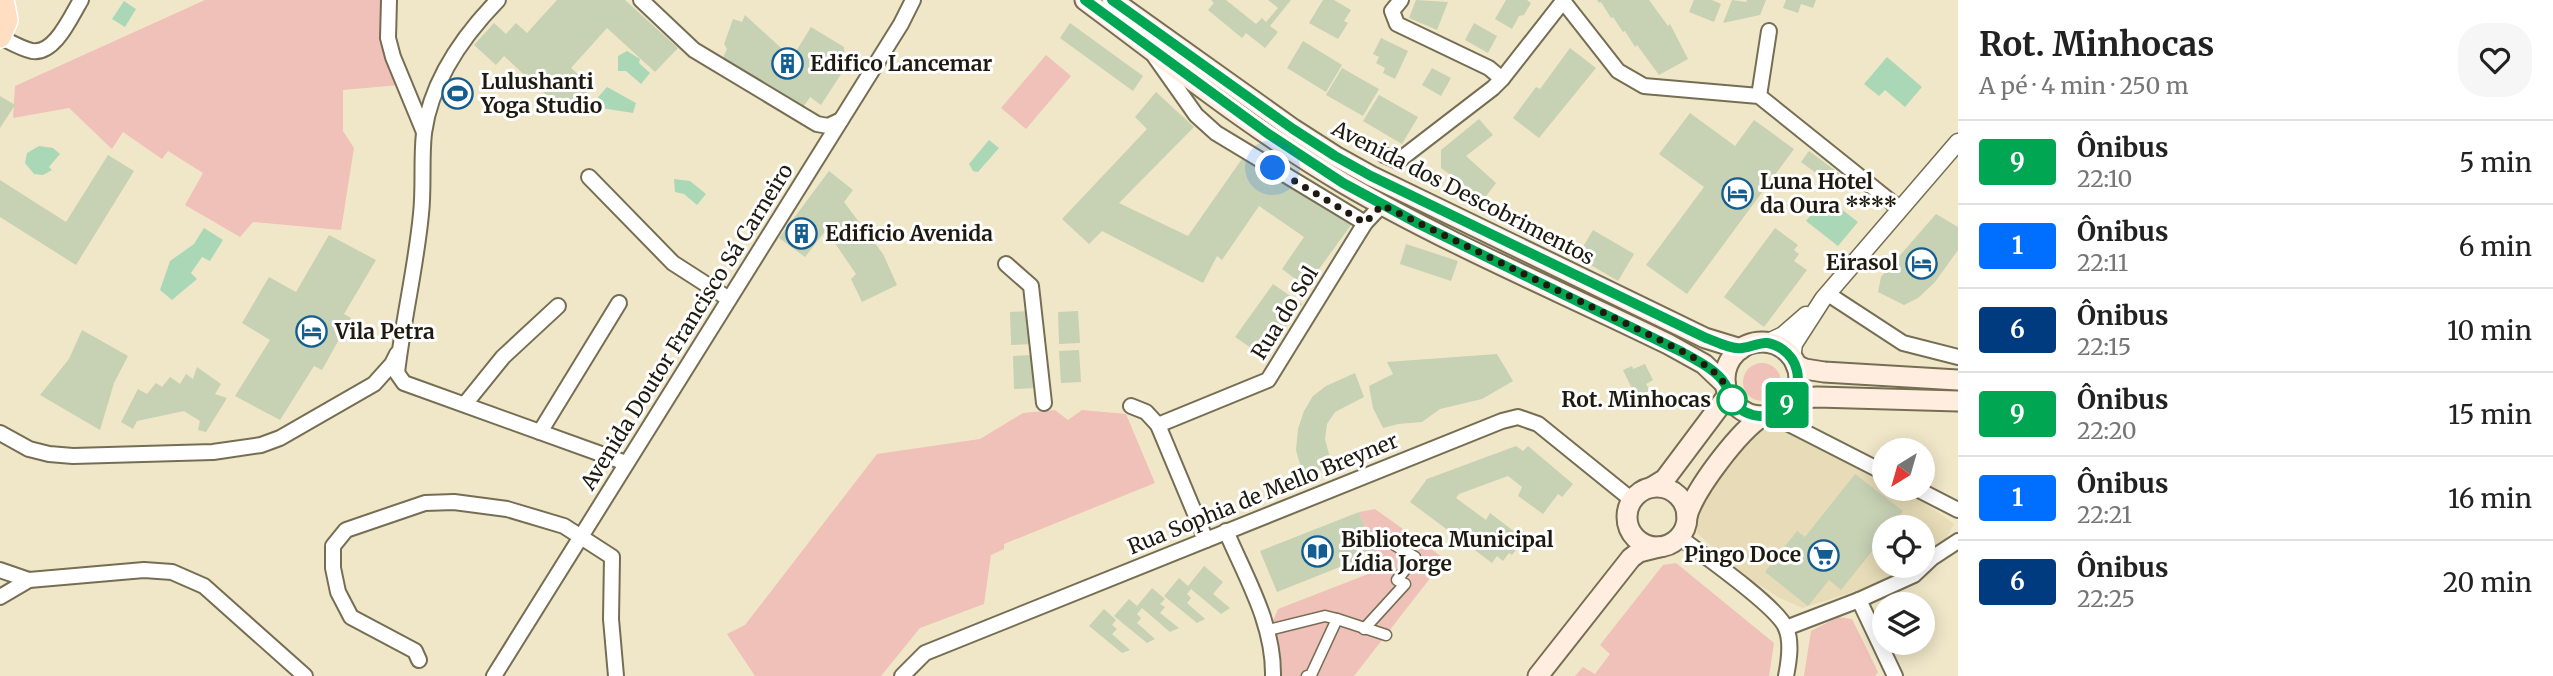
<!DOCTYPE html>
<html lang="pt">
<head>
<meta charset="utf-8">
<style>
	:root { --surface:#fff; --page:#f6f6f6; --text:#222; --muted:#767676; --line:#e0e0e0 }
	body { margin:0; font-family:Merriweather,serif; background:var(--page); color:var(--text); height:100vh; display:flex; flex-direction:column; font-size:26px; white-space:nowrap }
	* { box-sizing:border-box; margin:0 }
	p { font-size:23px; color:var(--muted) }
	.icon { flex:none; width:38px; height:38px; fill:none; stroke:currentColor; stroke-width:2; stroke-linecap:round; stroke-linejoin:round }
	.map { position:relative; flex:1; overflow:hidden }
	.drawer { display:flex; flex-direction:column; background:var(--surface); width:595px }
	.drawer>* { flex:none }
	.badge { padding:0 14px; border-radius:5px; font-size:24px; line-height:46px }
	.needle { width:46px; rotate:217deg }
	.fabs { position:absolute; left:1872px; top:438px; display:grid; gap:14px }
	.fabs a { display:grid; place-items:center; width:63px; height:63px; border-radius:50%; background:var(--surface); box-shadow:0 4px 18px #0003; font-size:35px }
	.you { position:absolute; width:35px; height:35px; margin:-18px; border:5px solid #fff; border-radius:50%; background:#1a73e8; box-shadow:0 0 0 10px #1a73e833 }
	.map>.badge { position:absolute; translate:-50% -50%; box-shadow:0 0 0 4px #fff }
	.round { display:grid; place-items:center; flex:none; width:74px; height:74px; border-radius:28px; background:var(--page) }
	.summary { display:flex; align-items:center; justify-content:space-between; height:119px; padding:0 21px }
	h1 { font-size:33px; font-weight:700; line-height:52px }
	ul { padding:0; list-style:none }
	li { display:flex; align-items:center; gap:21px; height:84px; padding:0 21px; border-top:2px solid var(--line) }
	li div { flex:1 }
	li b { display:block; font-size:26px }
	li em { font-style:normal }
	li .badge { min-width:77px; font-weight:700; text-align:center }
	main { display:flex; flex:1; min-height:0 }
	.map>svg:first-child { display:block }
	.built { fill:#e7dcb7 }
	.green { fill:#efc1b8 }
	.water { fill:#aad8b7 }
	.building { fill:#c7d1b4 }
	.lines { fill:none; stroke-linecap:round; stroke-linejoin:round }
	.pedestrian-casing { stroke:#766e53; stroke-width:13 }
	.minor-casing { stroke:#766e53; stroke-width:18 }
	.tertiary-casing { stroke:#766e53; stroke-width:19 }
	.secondary-casing { stroke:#766e53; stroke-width:23 }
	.primary-casing { stroke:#fff; stroke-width:24 }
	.pedestrian { stroke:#fff; stroke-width:10 }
	.minor { stroke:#fff; stroke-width:14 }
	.tertiary { stroke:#fff; stroke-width:16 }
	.secondary { stroke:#ffeee0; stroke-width:19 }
	.primary { stroke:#ffdec2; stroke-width:21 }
	.line-casing { stroke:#fff; stroke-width:16 }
	.line { stroke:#00a651; stroke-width:10 }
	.walk { stroke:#1e1a10; stroke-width:7; stroke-dasharray:0 12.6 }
	.stop-dot { fill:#fff; stroke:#00a651; stroke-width:3.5 }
	.labels { text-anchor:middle; stroke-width:6; stroke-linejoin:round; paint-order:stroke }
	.poi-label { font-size:21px; font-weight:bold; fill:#1e1a10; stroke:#fff; text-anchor:start }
	.street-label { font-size:21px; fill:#1e1a10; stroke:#fff }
	.stop-label { font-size:21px; font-weight:bold; fill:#1e1a10; stroke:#fff; text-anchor:end }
</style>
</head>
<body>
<main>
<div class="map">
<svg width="1958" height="676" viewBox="0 0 1958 676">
	<rect width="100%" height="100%" fill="#f0e7c9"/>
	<path class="built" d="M1776,426L1885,483V488H1895L1905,492L1932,508L1954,524L1945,540L1923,556V527H1885V565L1913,566L1872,586L1802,608L1778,597L1741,573L1697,533V506L1745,445L1759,431Z"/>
	<g class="green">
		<path d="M205,0H385L399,85L343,90V131L354,148L341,230L253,222L240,237L185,205L203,173L168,151L162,159L123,132L112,149L69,108L13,118L15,86Z"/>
		<path d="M1046,55L1071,76L1026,129L1001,108Z"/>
		<circle cx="1762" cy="382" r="19"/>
		<path d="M1055,410L1068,420L1082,410L1126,414L1155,483L1004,544V549L991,555L984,604L920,628L881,676H755L727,634L745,625L877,454L980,439L1023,413Z"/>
		<path d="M1375,509L1445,559L1354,676H1272L1269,630L1278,609L1381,569L1359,512Z"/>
		<path d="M1676,563L1774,643L1769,676H1575L1583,667L1595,674L1610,654L1600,645L1663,565Z"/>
		<path d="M1838,617L1852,619L1878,672L1875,676H1804L1811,631Z"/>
	</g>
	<g class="water">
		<path d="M124,1L136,9L125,27L112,19Z"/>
		<path d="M627,51L640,59L639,63L650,73L641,84L626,71H618V56Z"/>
		<path d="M1887,57L1922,87L1905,107L1885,90L1879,96L1864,84Z"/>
		<path d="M607,87L636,103L633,113L595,107L593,103Z"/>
		<path d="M989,140L999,148L978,172L973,171L969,164Z"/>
		<path d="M39,146L53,148L60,154L49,167L52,170L43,175L34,174L25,163L27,153Z"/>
		<path d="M674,179L690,181L706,194L697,205L684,194L675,192Z"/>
		<path d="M1822,202L1831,209L1835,204L1858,222L1838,246L1806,221Z"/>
		<path d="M204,228L223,240L210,261L202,257L191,273L197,279L172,300L160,290L170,261L194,244Z"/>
	</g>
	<g class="building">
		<path d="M557,0H625L678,48L655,72L607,28L571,68L592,87L567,114L504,56L496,65L474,45L494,23L506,34L516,23L527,33Z"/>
		<path d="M1211,0H1226L1256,24L1262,18L1266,22L1278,8L1268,0H1291L1270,26L1278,32L1265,48L1246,33L1242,38L1208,10L1214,3Z"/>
		<path d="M1323,0H1334L1351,10L1344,21L1348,23L1338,39L1309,23Z"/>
		<path d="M1416,0L1448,2L1437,30L1409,18Z"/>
		<path d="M1506,0H1527L1531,3L1524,15L1519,16L1512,29L1495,19Z"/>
		<path d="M1597,0H1649L1668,26L1670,24L1688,59L1659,75L1637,45L1635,47L1625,31L1623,32L1613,17L1611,18L1601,2L1599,3Z"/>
		<path d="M1694,0H1712L1721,4L1714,22L1689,12Z"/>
		<path d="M1732,0L1746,2L1747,0H1766L1760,15L1723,23Z"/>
		<path d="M1786,0H1816L1813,8L1801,4L1798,13L1783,8Z"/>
		<path d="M745,15L792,58L811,27L844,47L845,68L821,105L810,97L802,109L722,60L727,49L724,44L733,19L742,22Z"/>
		<path d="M1070,23L1143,76L1133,91L1060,38Z"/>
		<path d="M1474,23L1497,36L1488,53L1465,40Z"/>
		<path d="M1381,38L1408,51L1395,79L1383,73L1385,68L1376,63L1379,57L1373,54Z"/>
		<path d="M1303,41L1342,65L1326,92L1287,68Z"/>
		<path d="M1570,48L1596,68L1539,138L1513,118L1536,87L1540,89Z"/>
		<path d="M1342,68L1379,89L1363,116L1326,95Z"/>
		<path d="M1432,68L1451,78L1441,96L1422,85Z"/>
		<path d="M1156,92L1194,127L1119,203L1188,236L1244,156L1351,225L1306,287L1282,269L1304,237L1259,206L1222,260L1217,256L1203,283L1102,231L1089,244L1062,219L1147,129L1135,117Z"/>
		<path d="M1379,95L1418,117L1402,144L1363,121Z"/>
		<path d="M0,96L15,105L0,128Z"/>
		<path d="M1690,113L1735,146L1754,120L1794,149L1687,294L1646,265L1704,187L1659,154Z"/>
		<path d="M1479,119L1493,135L1466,156L1496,183L1484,199L1441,168V150Z"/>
		<path d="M1809,151L1848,180L1840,191L1801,162Z"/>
		<path d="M108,155L134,171L76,265L0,217V180L66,222Z"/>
		<path d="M829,171L853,190L844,202L883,254L897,285L862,302L851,279L856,274L826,230L805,257L779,238Z"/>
		<path d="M1936,214L1958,227V250L1935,282L1918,298L1904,305L1878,292L1881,277Z"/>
		<path d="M1775,228L1798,245L1794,250L1799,254L1794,261L1807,270L1764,327L1724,297Z"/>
		<path d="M1593,230L1634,254L1618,281L1577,257Z"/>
		<path d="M329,235L376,260L344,314L351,318L322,370L314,366L280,420L235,396L270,340L242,323L269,277L296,292Z"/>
		<path d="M1406,244L1458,261L1451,281L1400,264Z"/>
		<path d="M1273,284L1302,304L1264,357L1235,337Z"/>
		<path d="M1030,311L1032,344L1011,345L1010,312Z"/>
		<path d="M1078,311L1080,343L1059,344L1058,312Z"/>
		<path d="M82,330L128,356L114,383L100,430L40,395L69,359Z"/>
		<path d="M1079,350L1081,382L1061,383L1059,351Z"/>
		<path d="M1497,354L1513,381L1482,399L1440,409L1422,422L1398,424L1383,428L1373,408L1369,386L1393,374L1387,362Z"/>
		<path d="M1033,355L1035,388L1014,389L1013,356Z"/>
		<path d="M1645,364L1653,380L1646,384L1650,391L1636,397L1623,370L1632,366L1633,369Z"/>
		<path d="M197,367L221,384L215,394L227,398L206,432L198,430L200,421L184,411L137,421L133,429L121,422L138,389L147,394L156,383L162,387L170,377L180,384L186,374L193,379Z"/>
		<path d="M1355,373L1364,397L1335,412L1327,424L1325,439L1332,466L1306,475L1301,468L1296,450L1298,429L1304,411L1313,396L1326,386Z"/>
		<path d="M1516,446L1523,451L1528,446L1573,484L1562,497L1558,494L1543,514L1518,496L1522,487L1508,476L1459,494L1456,498L1486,520L1490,513L1524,539L1512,555L1509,553L1503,561L1497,556L1492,563L1410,502L1427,479Z"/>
		<path d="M1855,474L1903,511L1891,527H1885V535L1841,590L1829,580L1808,606L1765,572L1797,531L1805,537Z"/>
		<path d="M1359,512L1375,553L1277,592L1260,551Z"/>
		<path d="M1204,566L1223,582L1213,594L1230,608L1221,614L1191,589L1187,594L1191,598L1187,603L1205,619L1197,623L1164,596L1179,578L1188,586Z"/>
		<path d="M1152,588L1165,599L1160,604L1165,607L1160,613L1179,628L1170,632L1142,608L1137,614L1141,618L1137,623L1155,639L1147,643L1114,616L1129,599L1137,606Z"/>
		<path d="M1104,609L1116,620L1112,625L1117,629L1112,634L1130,650L1122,653L1089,626Z"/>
	</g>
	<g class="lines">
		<defs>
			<g id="pedestrian">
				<path d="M1364,629L1405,584L1397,580L1415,557L1381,537"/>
				<path d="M1269,630L1325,616L1337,619"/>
				<path d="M1307,676L1311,675L1337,619L1386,635"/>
			</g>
			<g id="minor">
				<path d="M389,0L388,38L393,57L424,132"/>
				<path d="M498,0C462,37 431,81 424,133C421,160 424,187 421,214C416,267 403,320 397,373L404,383L626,463"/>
				<path d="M641,0L694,50L817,124L828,126L841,120"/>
				<path d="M1401,0L1392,11L1397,24L1489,68L1502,79"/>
				<path d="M1563,1L1618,71L1644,86L1759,96L1900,209"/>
				<path d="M0,37C10,42 22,49 32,51C55,55 71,16 81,0"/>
				<path d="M1155,57L1196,115L1216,133L1365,223"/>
				<path d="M1759,96L1769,31"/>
				<path d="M1384,155L1398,161L1493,88L1502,79L1564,0"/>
				<path d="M589,177L673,263L729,299"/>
				<path d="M1006,264L1031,286L1044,403"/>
				<path d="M1828,294L1903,343L1958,357"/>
				<path d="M465,404L503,357L558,306"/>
				<path d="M1131,406L1146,412L1158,425L1206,540"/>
				<path d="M1774,414L1787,423L1885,473"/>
				<path d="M1158,425L1268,380L1365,223L1382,205"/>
				<path d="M540,432L619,303"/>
				<path d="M0,433L29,449L49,454L73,456L213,452L261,445L280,438L374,384L392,364L397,354"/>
				<path d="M1915,488L1958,510"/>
				<path d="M1226,531C1246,578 1274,624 1273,676"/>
				<path d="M1679,537C1702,554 1777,606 1786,628C1792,642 1789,661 1786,676"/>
				<path d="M0,570L29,580L144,570L172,572L204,586L305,676"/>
				<path d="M0,597L29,580"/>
				<path d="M1859,600L1895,676"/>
				<path d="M1786,628L1859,600L1914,575L1932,558L1958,541"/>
				<path d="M419,660L415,651L351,617L338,592L333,568V546L346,530L425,503L454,502L507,509L564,526L612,557L611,619L616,676"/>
				<path d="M494,676L901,24L913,0"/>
				<path d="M902,676L925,653L1502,421L1518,417L1538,424L1632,500"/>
			</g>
			<g id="tertiary">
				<path d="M1766,343L1783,335L1806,315"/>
				<path d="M1792,359L1794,344L1823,299L1958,142"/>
			</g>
			<g id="secondary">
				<path d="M1085,0C1170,63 1253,130 1345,184C1448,244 1560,291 1668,344L1704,364L1725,384"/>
				<path d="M1112,0L1293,129L1335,156L1371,176L1705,338L1741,349"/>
				<circle cx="1762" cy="379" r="37"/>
				<path d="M1796,365L1805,369L1824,372L1958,380"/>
				<path d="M1790,403L1803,398L1817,397L1958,401"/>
				<path d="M1652,487L1665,479L1728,395"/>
				<circle cx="1657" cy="517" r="30"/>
				<path d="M1687,516C1695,489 1739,431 1763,416"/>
				<path d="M1538,676L1631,558L1639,552L1659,547"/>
			</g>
			<path id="primary" d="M0,37L7,20L3,0"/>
		</defs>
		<use href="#pedestrian" class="pedestrian-casing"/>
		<use href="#minor" class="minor-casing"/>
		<use href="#tertiary" class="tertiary-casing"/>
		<use href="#secondary" class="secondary-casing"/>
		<use href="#primary" class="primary-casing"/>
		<use href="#pedestrian" class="pedestrian"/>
		<use href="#minor" class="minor"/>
		<use href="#tertiary" class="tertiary"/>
		<use href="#secondary" class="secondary"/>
		<use href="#primary" class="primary"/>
	</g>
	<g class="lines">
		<defs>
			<path id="line" d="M1085,0L1267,133L1343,183L1419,224L1682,352C1696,360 1717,370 1725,384C1734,398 1732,409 1753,415C1792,425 1815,372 1782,349C1764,337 1758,346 1742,348C1731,350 1715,341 1706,338L1371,176L1335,156L1293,129L1112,0"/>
		</defs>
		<use href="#line" class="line-casing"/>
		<use href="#line" class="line"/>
		<path class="walk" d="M1273,168L1365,223L1382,205L1668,344C1687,354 1711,365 1724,383C1728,389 1730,397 1734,403L1732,400"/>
	</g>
	<defs>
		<symbol id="building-ring" viewBox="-11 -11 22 22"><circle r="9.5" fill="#fff" stroke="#135d91" stroke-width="1.5"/><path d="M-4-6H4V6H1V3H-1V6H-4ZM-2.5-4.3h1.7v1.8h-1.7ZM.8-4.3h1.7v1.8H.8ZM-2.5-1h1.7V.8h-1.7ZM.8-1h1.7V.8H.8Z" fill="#135d91"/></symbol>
		<symbol id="stadium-ring" viewBox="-11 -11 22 22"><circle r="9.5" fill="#fff" stroke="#135d91" stroke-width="1.5"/><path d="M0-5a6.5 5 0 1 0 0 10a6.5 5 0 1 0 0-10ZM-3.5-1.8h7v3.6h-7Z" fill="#135d91"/></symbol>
		<symbol id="hotel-ring" viewBox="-11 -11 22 22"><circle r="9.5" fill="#fff" stroke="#135d91" stroke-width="1.5"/><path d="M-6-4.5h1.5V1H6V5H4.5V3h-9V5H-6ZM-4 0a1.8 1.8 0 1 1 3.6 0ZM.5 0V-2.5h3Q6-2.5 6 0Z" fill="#135d91"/></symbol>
		<symbol id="library-ring" viewBox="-11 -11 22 22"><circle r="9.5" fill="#fff" stroke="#135d91" stroke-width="1.5"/><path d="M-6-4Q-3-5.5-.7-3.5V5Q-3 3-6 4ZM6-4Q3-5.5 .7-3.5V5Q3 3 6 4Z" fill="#135d91"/></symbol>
		<symbol id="supermarket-ring" viewBox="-11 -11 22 22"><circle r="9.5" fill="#fff" stroke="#135d91" stroke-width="1.5"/><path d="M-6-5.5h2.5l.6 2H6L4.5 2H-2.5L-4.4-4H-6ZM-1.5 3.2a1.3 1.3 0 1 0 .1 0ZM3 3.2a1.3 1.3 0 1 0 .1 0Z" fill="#135d91"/></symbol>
	</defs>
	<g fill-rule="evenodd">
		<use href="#building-ring" x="770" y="46" width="35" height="35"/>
		<use href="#stadium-ring" x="440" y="76" width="35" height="35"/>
		<use href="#hotel-ring" x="1720" y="176" width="35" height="35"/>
		<use href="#building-ring" x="784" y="216" width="35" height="35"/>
		<use href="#hotel-ring" x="1904" y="246" width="35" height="35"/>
		<use href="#hotel-ring" x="294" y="314" width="35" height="35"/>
		<use href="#library-ring" x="1300" y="534" width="35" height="35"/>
		<use href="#supermarket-ring" x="1806" y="538" width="35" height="35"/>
	</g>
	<circle class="stop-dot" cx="1732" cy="400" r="14"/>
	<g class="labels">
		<g class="poi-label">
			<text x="810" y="71">Edifico Lancemar</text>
			<text x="481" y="89">Lulushanti<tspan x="481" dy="24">Yoga Studio</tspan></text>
			<text x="1760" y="189">Luna Hotel<tspan x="1760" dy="24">da Oura ****</tspan></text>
			<text x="825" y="241">Edificio Avenida</text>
			<text x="1898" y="270" text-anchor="end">Eirasol</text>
			<text x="335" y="339">Vila Petra</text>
			<text x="1341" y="547">Biblioteca Municipal<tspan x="1341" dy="24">Lídia Jorge</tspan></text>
			<text x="1801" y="562" text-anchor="end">Pingo Doce</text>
		</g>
		<g class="street-label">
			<text transform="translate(1463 193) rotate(27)" y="7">Avenida dos Descobrimentos</text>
			<text transform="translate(1285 313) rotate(-58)" y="7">Rua do Sol</text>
			<text transform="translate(687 327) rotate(-58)" y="7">Avenida Doutor Francisco Sá Carneiro</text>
			<text transform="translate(1263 494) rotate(-22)" y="7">Rua Sophia de Mello Breyner</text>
		</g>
		<g class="stop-label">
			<text x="1711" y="407">Rot. Minhocas</text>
		</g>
	</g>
</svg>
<div class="fabs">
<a><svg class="needle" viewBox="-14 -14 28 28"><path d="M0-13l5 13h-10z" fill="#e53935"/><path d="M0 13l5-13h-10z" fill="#767676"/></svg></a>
<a><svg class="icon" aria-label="locate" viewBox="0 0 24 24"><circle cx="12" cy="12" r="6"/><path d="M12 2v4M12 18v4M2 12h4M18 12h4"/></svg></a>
<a><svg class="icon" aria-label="layers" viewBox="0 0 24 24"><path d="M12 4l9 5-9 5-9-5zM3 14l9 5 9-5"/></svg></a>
</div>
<div class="you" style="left:1273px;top:168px"></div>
<b class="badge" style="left:1787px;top:405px;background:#00a651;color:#fff">9</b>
</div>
<section class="drawer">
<div class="summary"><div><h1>Rot. Minhocas</h1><p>A pé · 4 min · 250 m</p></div><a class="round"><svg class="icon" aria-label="heart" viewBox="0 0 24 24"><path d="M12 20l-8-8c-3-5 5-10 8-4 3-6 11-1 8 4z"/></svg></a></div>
<ul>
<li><span class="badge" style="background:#00a651;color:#fff">9</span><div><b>Ônibus</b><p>22:10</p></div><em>5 min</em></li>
<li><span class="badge" style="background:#006fff;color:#fff">1</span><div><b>Ônibus</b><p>22:11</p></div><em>6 min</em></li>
<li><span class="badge" style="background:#003b80;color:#fff">6</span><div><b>Ônibus</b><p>22:15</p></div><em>10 min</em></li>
<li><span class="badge" style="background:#00a651;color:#fff">9</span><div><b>Ônibus</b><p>22:20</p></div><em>15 min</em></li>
<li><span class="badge" style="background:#006fff;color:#fff">1</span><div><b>Ônibus</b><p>22:21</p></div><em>16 min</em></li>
<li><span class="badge" style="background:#003b80;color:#fff">6</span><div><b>Ônibus</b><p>22:25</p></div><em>20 min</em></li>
</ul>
</section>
</main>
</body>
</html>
